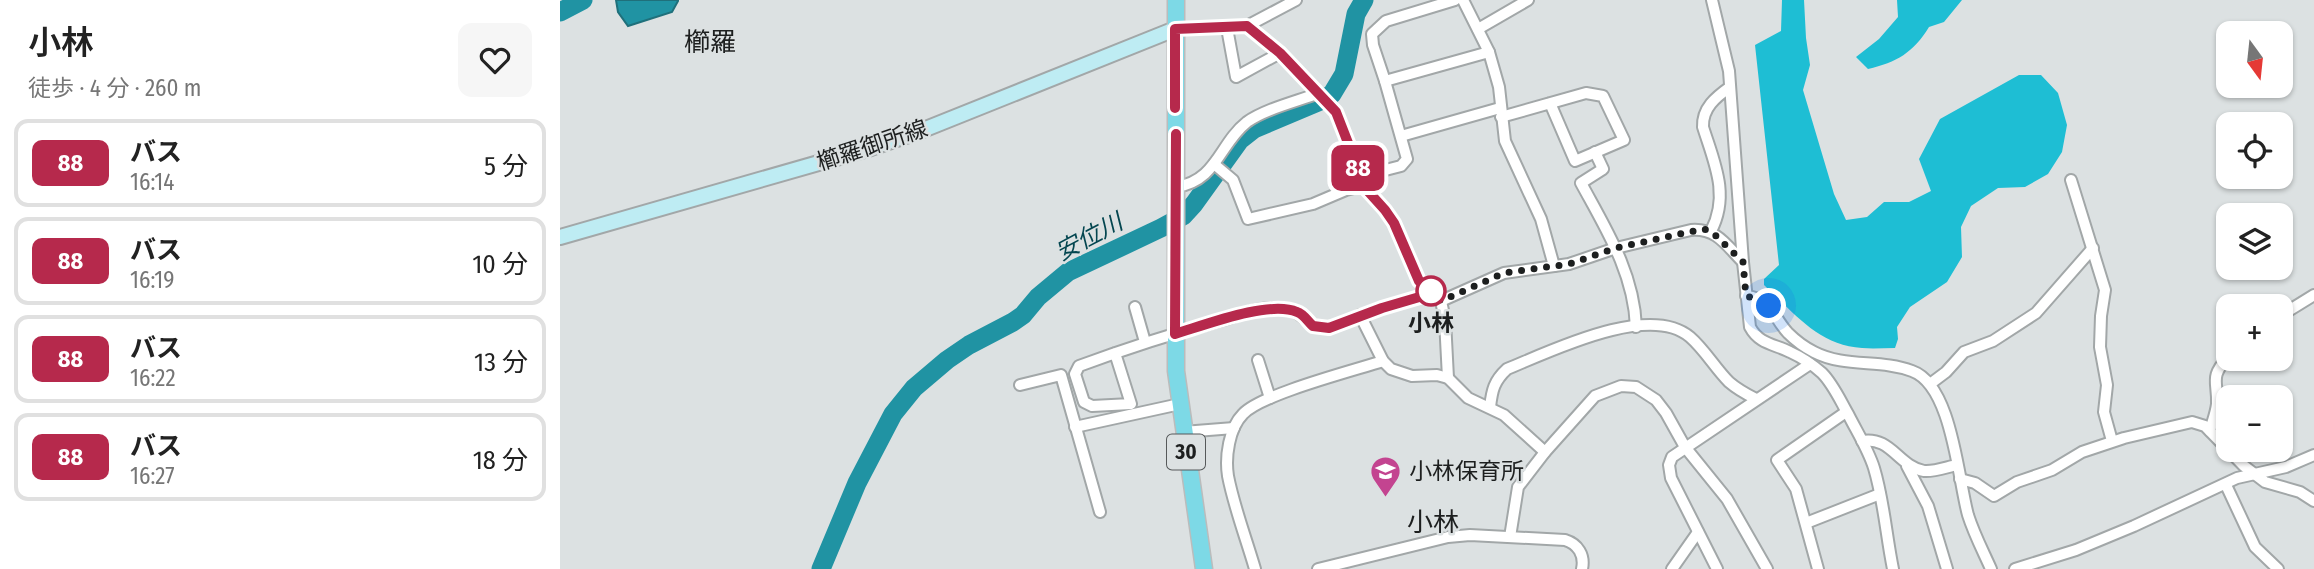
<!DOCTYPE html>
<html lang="ja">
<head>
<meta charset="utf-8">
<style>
	:root { --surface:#fff; --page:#f6f6f6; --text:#222; --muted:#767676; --line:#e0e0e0 }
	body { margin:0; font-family:"Fira Sans Condensed","Noto Sans JP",sans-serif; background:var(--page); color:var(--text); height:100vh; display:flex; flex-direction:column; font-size:26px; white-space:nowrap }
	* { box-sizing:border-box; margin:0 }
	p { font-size:23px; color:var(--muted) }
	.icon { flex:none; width:38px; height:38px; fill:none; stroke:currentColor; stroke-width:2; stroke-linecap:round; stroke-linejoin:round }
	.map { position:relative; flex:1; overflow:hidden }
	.panel { display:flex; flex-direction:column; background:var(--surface); width:560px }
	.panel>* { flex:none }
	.badge { padding:0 14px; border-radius:10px; font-size:24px; line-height:46px }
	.needle { width:46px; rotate:165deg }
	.controls { position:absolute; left:1656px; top:21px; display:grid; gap:14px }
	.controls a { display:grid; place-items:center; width:77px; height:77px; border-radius:14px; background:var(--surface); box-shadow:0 2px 5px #0004; font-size:35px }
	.you { position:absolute; width:35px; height:35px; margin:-18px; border:5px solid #fff; border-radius:50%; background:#1a73e8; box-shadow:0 0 0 10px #1a73e833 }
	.map>.badge { position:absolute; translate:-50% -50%; box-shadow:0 0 0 4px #fff }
	.round { display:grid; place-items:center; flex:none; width:74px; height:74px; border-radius:14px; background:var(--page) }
	.overview { display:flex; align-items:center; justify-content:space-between; height:119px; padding:0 28px }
	h1 { font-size:33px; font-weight:600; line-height:52px }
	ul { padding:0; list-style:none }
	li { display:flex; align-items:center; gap:21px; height:88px; margin:0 14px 10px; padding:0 14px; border:4px solid var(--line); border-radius:14px }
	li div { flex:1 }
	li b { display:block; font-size:26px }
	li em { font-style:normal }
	li .badge { min-width:77px; font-weight:700; text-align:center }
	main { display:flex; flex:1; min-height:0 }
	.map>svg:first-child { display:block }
	.forest { fill:#1ebed4 }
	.water { fill:#2093a3; stroke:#1f707b; stroke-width:2 }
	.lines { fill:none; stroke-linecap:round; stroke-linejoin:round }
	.river { stroke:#2093a3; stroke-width:19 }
	.street-casing { stroke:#a2a7a8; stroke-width:14 }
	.secondary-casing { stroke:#a2a7a8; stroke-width:18 }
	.primary-casing { stroke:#bbbcbc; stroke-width:19 }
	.street { stroke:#fff; stroke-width:10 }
	.secondary { stroke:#beecf3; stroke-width:14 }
	.primary { stroke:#7dd9e6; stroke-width:16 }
	.line-casing { stroke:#fff; stroke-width:16 }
	.line { stroke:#b6294c; stroke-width:10 }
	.walk { stroke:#1d1f1f; stroke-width:7; stroke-dasharray:0 12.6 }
	.stop-dot { fill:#fff; stroke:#b6294c; stroke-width:3.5 }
	.labels { text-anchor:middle; stroke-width:5; stroke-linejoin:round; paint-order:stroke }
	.shield { fill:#dce1e2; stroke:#56595a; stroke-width:2 }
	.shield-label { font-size:21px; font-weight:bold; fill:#1d1f1f }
	.street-label { font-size:23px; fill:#1d1f1f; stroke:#dce1e2 }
	.stop-label { font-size:23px; font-weight:bold; fill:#1d1f1f; stroke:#dce1e2 }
	.poi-label { font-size:23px; fill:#1d1f1f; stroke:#dce1e2; text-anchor:start }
	.water-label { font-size:24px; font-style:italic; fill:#044650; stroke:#dce1e2 }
	.quarter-label { font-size:26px; fill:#1d1f1f; stroke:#dce1e2 }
</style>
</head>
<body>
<main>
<section class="panel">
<div class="overview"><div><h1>小林</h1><p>徒歩 · 4 分 · 260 m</p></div><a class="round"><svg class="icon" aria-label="heart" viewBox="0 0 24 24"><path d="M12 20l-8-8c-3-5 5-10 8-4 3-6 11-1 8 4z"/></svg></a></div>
<ul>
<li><span class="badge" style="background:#b6294c;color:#fff">88</span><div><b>バス</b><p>16:14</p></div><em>5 分</em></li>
<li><span class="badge" style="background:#b6294c;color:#fff">88</span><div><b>バス</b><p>16:19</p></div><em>10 分</em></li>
<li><span class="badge" style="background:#b6294c;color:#fff">88</span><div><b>バス</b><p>16:22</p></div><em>13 分</em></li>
<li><span class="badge" style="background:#b6294c;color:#fff">88</span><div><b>バス</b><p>16:27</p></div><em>18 分</em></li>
</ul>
</section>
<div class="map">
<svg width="1754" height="569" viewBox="0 0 1754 569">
	<rect width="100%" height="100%" fill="#dce1e2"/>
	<g class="forest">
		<path d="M1222,0H1244L1246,38L1250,65L1243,90L1274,194L1286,220L1307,217L1324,202H1349L1371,191L1359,159L1380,119L1459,75H1481L1498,93L1507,125L1502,152L1488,174L1465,187L1438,188L1411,206L1401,227L1402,257L1387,282L1350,307L1337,327L1338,339L1335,348C1324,348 1313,349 1302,348C1259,346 1233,312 1204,285V279L1219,265L1195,45L1221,31Z"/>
		<path d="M1337,0H1402L1384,22L1369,27C1353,53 1337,62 1308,69L1296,57L1319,39L1338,17Z"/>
	</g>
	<path class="water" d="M56,0H118V1L112,12L68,26L58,12Z"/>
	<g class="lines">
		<g class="river">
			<path d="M0,12L23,0"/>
			<path d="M261,569L297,483L333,414L354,388L387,360L409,345L453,322L463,315L478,297L508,272L601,228L623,216L634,204L680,140L694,129L758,102L772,94L784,74L796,14L804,0"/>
		</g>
		<defs>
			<g id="street">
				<path d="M903,0L929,52L939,87L945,141L981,219L994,266"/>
				<path d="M1152,0L1169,71L1183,262L1190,327C1199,344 1214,344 1230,352C1241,357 1253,365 1262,373C1273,384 1280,400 1288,414C1297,432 1308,449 1314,468C1324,501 1326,535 1333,569"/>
				<path d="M687,26L720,53L776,112L806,189L825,210L834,223L859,281L881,301L885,320L888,378"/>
				<path d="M667,28L676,77L720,53"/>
				<path d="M615,29L687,26L736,0"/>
				<path d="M918,29L968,0"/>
				<path d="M825,81L929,52"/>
				<path d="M941,117L1026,93L1043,96L1064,140L1015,161L990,103"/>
				<path d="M841,136L940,108"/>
				<path d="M1035,152L1043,169L1021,183C1046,229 1074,273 1076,327"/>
				<path d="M654,164L673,180L688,219L753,204L786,190L805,185"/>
				<path d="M802,176L841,166L847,159L825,81L813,45L812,34L826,21L895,0"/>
				<path d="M1511,180L1545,290L1541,316L1540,347L1547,385L1544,412L1552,441"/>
				<path d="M616,187C657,181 659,144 687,122C705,109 738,101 759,93"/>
				<path d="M1151,231C1170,195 1154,162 1143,127C1142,108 1156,97 1170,87"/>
				<path d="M1186,296C1213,299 1212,316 1228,333C1235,340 1244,347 1254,352C1285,368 1320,359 1352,371C1392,385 1398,479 1408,515C1414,534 1423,551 1431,569"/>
				<path d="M881,301L944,273L1009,264L1056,248L1131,230C1157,228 1166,245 1183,262"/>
				<path d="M575,307L585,342"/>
				<path d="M800,315L823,361L831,369L852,376L877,375L888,378L908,398L944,415L985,452"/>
				<path d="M1720,316L1754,295"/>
				<path d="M555,353L571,404L532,406L524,402L515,374L519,366C565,349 611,334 659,321C675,317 694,308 711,308C732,307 739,313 753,326L769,328L823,308L873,293"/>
				<path d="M698,360L710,398"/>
				<path d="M1370,384L1386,372L1404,352L1433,341L1476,313L1533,248"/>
				<path d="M460,385L501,375L540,512"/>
				<path d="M930,407C932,390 934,381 947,369C989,352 1089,302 1130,337C1145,350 1155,368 1169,382C1177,389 1186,394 1196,399"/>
				<path d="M515,427L620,404"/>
				<path d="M1650,431C1652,423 1656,413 1657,404C1658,381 1649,378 1668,357"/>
				<path d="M623,432L674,428"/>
				<path d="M1302,441C1331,436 1338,466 1364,471C1374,472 1387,467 1397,465"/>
				<path d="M1347,466L1368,506L1387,569"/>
				<path d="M1400,479L1415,483L1434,496L1457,482L1492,470L1522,452L1564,438L1632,422L1645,426L1684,466L1705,482L1740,492L1754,501"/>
				<path d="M1666,485L1695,547L1718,569"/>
				<path d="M1246,523L1320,494"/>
				<path d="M950,537L958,487L985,452L1035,396L1061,386L1076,387L1096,400L1106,413L1125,447L1167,499L1207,569"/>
				<path d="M695,569C686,538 674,507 668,476C665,457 669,428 683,414C702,394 792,371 823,361"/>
				<path d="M758,569L888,537L910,535L1005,540C1018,544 1025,555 1022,569"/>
				<path d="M1112,569L1138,532"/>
				<path d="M1157,569L1111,478L1109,465L1112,457L1250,364"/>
				<path d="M1258,569L1236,489L1217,460L1286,412"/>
				<path d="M1455,569L1516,550L1574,526L1677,478L1726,467L1754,455"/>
			</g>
			<path id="secondary" d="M0,237L311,148L363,130L615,29"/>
			<path id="primary" d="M616,0V371L644,569"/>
		</defs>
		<use href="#street" class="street-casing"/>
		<use href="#secondary" class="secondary-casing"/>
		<use href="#primary" class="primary-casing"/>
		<use href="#street" class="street"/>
		<use href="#secondary" class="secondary"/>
		<use href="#primary" class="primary"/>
	</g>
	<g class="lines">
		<defs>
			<path id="line" d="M615,108V29L687,26L720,53L776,112L806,189L825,210L834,223L859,281L873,293L822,308L769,328L753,326C748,322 744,314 737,312C709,300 645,325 615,334L616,134"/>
		</defs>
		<use href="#line" class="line-casing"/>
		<use href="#line" class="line"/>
		<path class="walk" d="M871,291L881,301L944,273L1009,264L1056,248L1143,229L1151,231L1183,262L1186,296L1202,300L1209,306"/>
	</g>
	<defs>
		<symbol id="school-pin" viewBox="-11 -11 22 30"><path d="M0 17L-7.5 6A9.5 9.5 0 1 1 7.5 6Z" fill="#c34490" stroke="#dce1e2"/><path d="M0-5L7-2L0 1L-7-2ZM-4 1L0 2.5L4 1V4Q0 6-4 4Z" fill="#fff"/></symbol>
	</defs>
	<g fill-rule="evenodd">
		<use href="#school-pin" x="808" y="454" width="35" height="47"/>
	</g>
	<circle class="stop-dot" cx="871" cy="291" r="14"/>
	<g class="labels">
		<rect class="shield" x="607" y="434.5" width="38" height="35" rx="5"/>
		<g class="shield-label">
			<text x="626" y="459">30</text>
		</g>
		<g class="street-label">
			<text transform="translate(312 145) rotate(-18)" y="8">櫛羅御所線</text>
		</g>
		<g class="stop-label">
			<text x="871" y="331">小林</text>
		</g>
		<g class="poi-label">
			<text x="849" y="479">小林保育所</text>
		</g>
		<g class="water-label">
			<text transform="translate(529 237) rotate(-28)" y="8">安位川</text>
		</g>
		<g class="quarter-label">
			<text x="150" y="51">櫛羅</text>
			<text x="873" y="531">小林</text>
		</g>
	</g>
</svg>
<div class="controls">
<a><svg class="needle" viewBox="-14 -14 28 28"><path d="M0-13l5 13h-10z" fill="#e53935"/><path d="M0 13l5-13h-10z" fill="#767676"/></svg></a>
<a><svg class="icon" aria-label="locate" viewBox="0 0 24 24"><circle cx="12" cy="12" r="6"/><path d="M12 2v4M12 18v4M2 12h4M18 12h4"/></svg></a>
<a><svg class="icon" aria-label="layers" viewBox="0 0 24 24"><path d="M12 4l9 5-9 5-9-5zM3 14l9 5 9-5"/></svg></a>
<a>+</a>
<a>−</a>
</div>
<div class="you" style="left:1209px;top:306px"></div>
<b class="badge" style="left:798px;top:168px;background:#b6294c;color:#fff">88</b>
</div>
</main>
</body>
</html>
